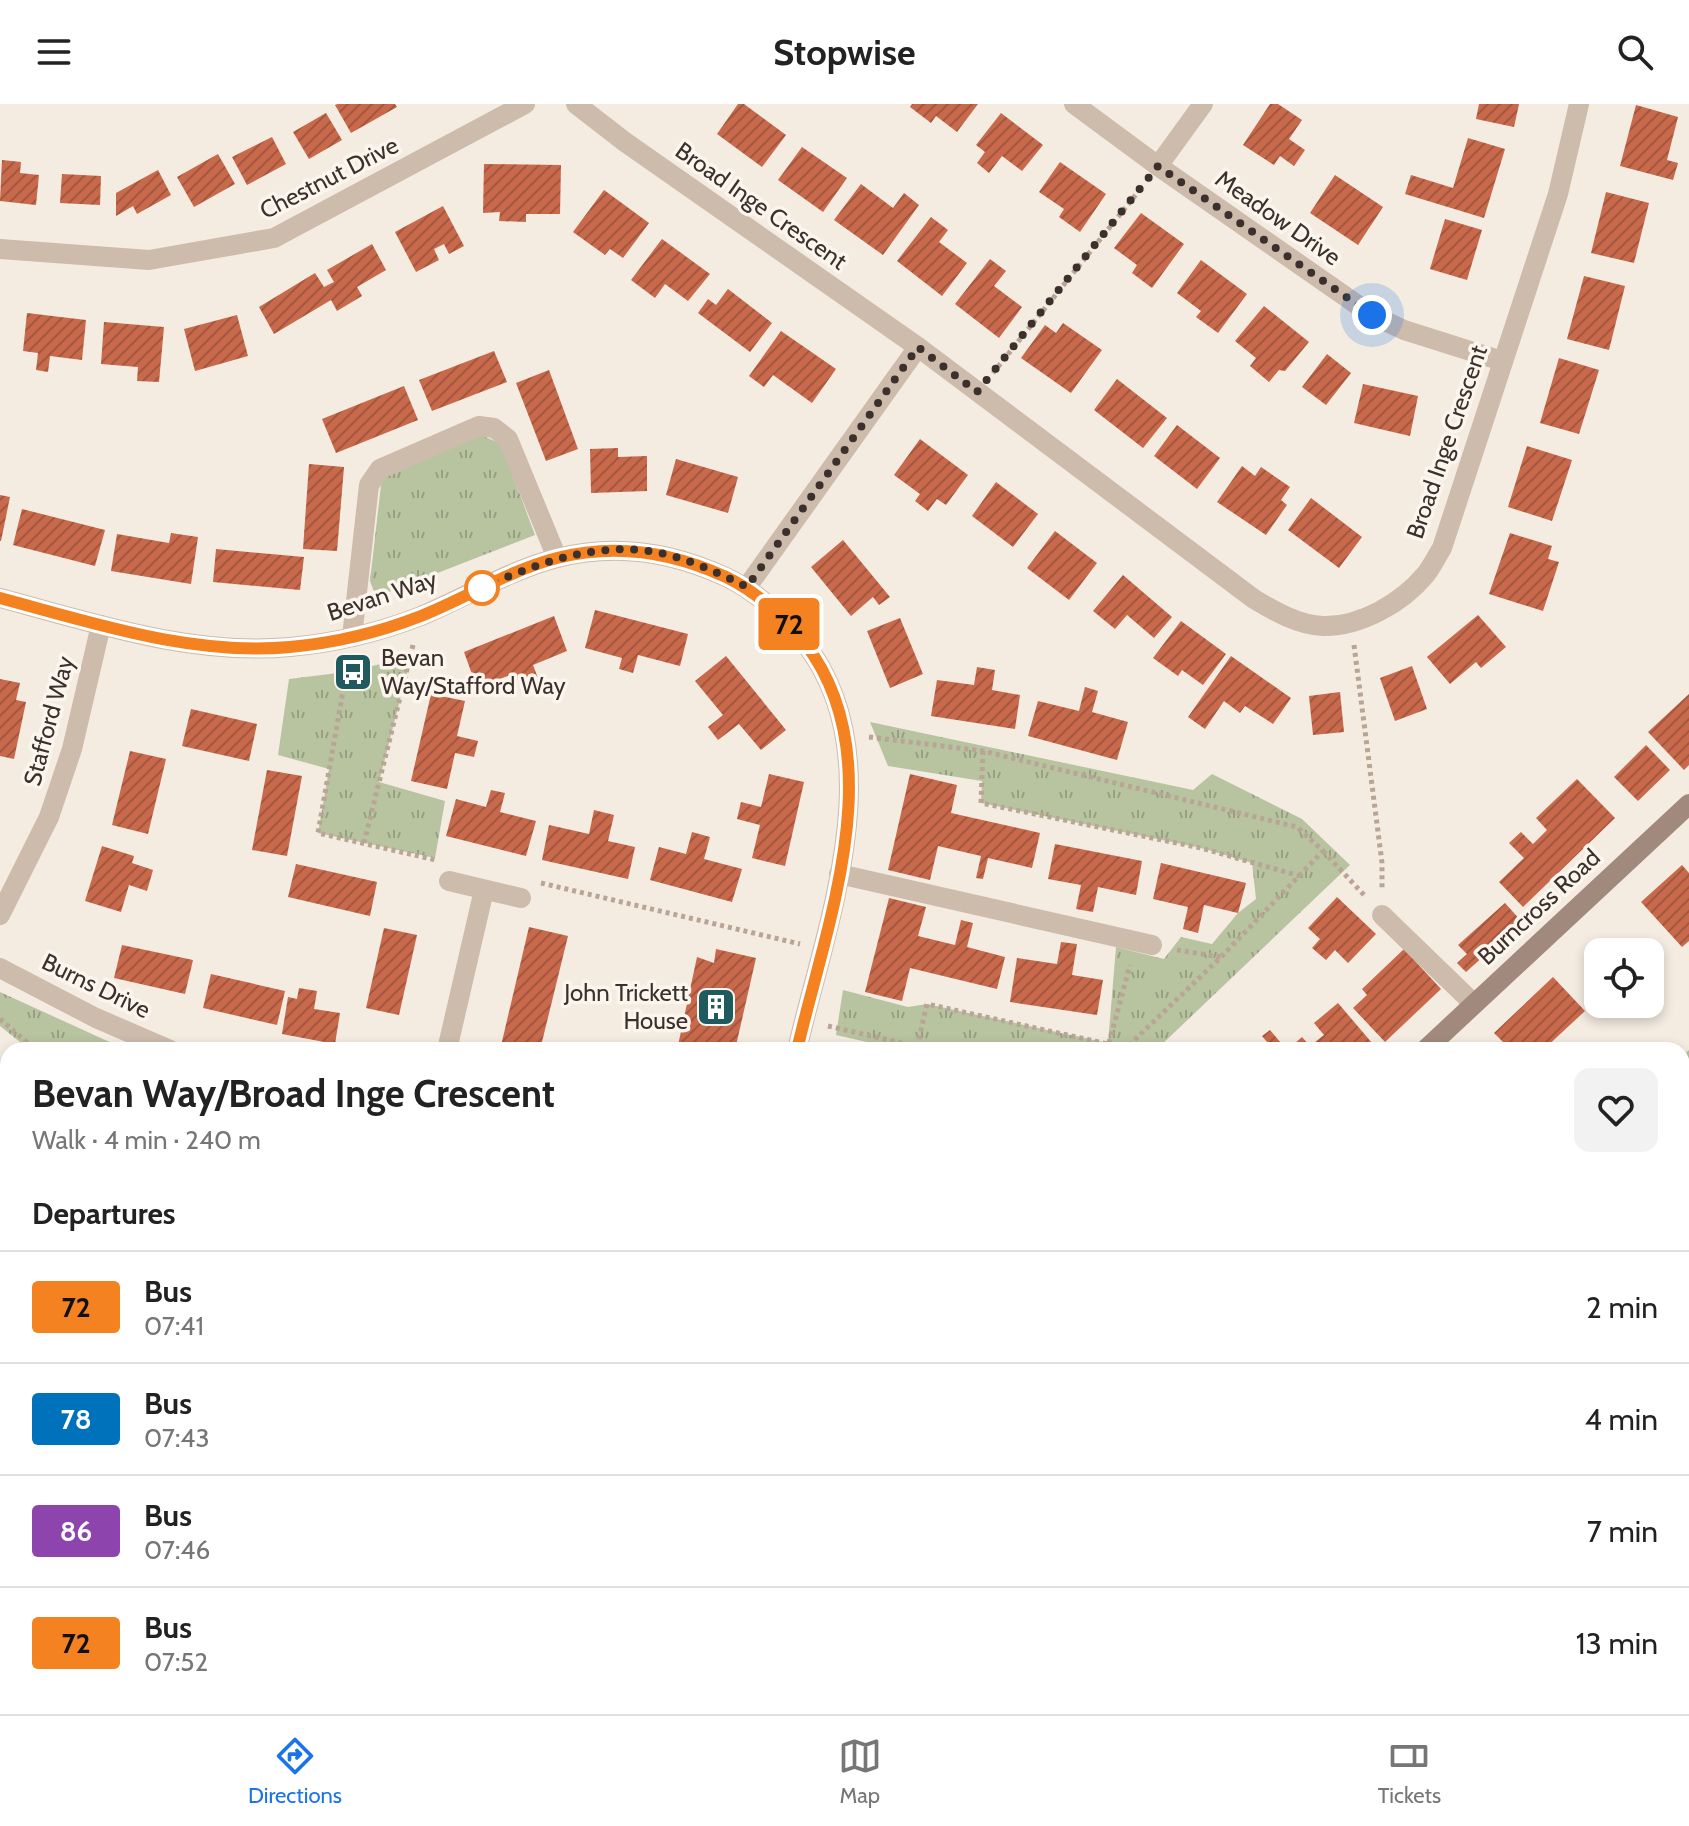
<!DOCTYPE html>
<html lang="en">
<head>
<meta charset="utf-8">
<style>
	:root { --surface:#fff; --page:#f2f2f2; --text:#222; --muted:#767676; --line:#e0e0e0; --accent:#1a73e8 }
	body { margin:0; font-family:Cabin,sans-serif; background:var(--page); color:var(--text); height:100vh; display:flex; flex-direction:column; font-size:30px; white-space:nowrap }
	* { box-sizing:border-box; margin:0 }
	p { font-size:26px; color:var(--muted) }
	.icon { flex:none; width:44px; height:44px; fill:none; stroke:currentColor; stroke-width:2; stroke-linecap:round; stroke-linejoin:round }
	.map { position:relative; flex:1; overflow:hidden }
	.side { position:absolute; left:0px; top:938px; width:1690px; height:672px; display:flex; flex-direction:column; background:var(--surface); border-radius:24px 24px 0 0; box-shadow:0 4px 12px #0003 }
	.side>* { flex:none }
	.badge { padding:0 16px; border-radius:6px; font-size:28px; line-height:52px }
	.fabs { position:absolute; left:1584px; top:834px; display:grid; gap:16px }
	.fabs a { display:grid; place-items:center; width:80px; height:80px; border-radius:16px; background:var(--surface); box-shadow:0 4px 12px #0003; font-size:40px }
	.you { position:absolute; width:40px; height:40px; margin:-20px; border:6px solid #fff; border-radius:50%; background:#1a73e8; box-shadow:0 0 0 12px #1a73e833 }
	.map>.badge { position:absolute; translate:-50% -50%; box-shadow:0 0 0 4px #fff }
	h2 { padding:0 32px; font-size:30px; line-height:72px }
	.round { display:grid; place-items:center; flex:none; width:84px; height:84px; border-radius:16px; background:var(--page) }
	.head { display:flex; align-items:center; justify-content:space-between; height:136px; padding:0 32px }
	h1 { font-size:38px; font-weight:800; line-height:60px }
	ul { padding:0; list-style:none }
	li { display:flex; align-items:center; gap:24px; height:112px; padding:0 32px; border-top:2px solid var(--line) }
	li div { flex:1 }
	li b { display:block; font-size:30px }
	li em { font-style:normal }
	li .badge { min-width:88px; font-weight:700; text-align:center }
	header { display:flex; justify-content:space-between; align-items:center; height:104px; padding:0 32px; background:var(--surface); font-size:36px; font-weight:800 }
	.dock { display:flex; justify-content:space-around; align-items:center; height:112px; border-top:2px solid var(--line); background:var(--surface); font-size:22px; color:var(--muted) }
	.dock a { display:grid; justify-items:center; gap:4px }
	.dock .current { color:var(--accent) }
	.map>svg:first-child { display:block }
	.grass { fill:url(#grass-tufts) }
	.garden { fill:#b8c4a0 }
	.building { fill:url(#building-hatch) }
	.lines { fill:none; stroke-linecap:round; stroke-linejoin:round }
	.path { stroke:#b9a596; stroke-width:5; stroke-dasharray:4 4; stroke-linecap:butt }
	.lane { stroke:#cdbbac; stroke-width:20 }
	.street { stroke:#cdbbac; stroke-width:20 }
	.secondary { stroke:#a18a7d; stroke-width:20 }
	.line-casing { stroke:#fff; stroke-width:18 }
	.line { stroke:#f58220; stroke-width:12 }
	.walk { stroke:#3b302b; stroke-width:8; stroke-dasharray:0 14.4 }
	.stop-dot { fill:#fff; stroke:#f58220; stroke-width:4 }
	.labels { text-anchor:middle; stroke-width:7; stroke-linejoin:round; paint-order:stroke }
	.street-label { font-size:24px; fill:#3b302b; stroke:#fbf5ee }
	.poi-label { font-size:24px; fill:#3b302b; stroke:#fbf5ee; text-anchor:start }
</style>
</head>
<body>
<header><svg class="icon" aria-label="menu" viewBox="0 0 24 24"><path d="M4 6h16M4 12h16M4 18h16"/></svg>Stopwise<svg class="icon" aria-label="search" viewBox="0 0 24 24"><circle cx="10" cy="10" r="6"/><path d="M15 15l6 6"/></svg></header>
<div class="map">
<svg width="1689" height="1610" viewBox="0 0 1689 1610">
	<defs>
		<pattern id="grass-tufts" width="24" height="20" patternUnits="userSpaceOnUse" patternTransform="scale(2)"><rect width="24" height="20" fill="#b8c4a0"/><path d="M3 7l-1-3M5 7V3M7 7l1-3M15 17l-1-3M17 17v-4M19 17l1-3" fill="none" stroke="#97a083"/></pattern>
		<pattern id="building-hatch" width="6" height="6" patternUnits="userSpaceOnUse" patternTransform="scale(2)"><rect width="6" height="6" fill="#c8694b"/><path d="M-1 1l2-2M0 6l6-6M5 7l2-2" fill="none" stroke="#a4573f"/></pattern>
	</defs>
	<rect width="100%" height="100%" fill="#f4ebe1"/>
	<g class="grass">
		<path d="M479,330L501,340L535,431L376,493L370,477L381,381L387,370Z"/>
		<path d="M411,553L379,678L445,697L435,754L318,729L329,665L278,651L289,575L346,568Z"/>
		<path d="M870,618L1193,686L1212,670L1302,715L1350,761L1156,946H902L836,931L843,886L908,903L927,900L1108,939L1116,843L1164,855L1181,833L1212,840L1238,809L1256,795L1252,759L1201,744L981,699L982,677L888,662Z"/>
		<path d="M0,888L127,946H30L0,922Z"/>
		<path d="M1689,946V1610H1566L1574,1602H1682V952Z"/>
		<path d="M0,1068L8,1074V1320L0,1313Z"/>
	</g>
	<path class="garden" d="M0,1313L8,1320V1568L0,1576Z"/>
	<g class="building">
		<path d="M338,0H395L397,3L351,29L335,1Z"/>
		<path d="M738,0H744L786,31L762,63L717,30Z"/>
		<path d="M912,0H978L957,28L936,12L931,19L910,3Z"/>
		<path d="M1270,0H1278L1302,16L1289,35L1305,46L1294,62L1280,52L1274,61L1243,41Z"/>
		<path d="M1479,0H1519L1514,23L1476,15Z"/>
		<path d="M1636,1L1678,13L1667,56L1678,59L1673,76L1620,62Z"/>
		<path d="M326,9L342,36L309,55L293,28Z"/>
		<path d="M1001,9L1043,41L1022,67L1002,52L989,69L977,59L985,48L976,41Z"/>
		<path d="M272,33L286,60L247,81L232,53Z"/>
		<path d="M1468,34L1505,45L1484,114L1405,90L1411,71L1453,84Z"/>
		<path d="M802,43L847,74L823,108L778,76Z"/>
		<path d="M218,50L235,80L194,103L177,73Z"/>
		<path d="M2,56L21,58L20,69L39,71L36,101L0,97Z"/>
		<path d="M1060,58L1106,90L1080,128L1059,113L1064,105L1039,88Z"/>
		<path d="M484,60L561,61L560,110H526V118L499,117L500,108L483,109Z"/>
		<path d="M158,66L171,91L137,110L133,102L116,112V89Z"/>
		<path d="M62,70L101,72L100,101L60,99Z"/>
		<path d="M1335,71L1383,103L1358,141L1310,109Z"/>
		<path d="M861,80L893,104L904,89L919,101L883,151L834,116Z"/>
		<path d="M604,86L649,119L623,154L610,145L605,151L573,128Z"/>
		<path d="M1606,88L1649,99L1634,159L1591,149Z"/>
		<path d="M443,102L464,142L449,150L444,140L434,145L439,156L416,168L395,128Z"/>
		<path d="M1141,109L1184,140L1152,184L1132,169L1137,161L1114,144Z"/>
		<path d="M931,113L948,126L939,138L967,159L942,192L897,157Z"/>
		<path d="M1445,115L1482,126L1467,176L1430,165Z"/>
		<path d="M662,135L710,170L688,197L665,180L655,194L631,176Z"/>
		<path d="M372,140L386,166L357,183L362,192L337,207L331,196L274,230L259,203L315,169L324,183L334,178L327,166Z"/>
		<path d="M990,155L1006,167L994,182L1022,203L999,234L955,200Z"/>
		<path d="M1201,156L1247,190L1218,229L1196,213L1201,207L1177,189Z"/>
		<path d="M1584,172L1625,182L1609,246L1567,235Z"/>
		<path d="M728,185L772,219L750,248L698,209L708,195L716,201Z"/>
		<path d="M1264,202L1309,238L1285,267L1279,266L1269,278L1250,262L1256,254L1235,237Z"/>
		<path d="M27,209L86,216L82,256L50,252L48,268L36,266L38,249L23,247Z"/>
		<path d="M237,211L248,252L195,267L184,225Z"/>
		<path d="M104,218L164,223L159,278L137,277L138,263L101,260Z"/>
		<path d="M1063,219L1102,246L1071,289L1021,254L1045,221L1056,229Z"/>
		<path d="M781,227L836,265L812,299L773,271L764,283L749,272Z"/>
		<path d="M494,247L507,278L432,307L419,276Z"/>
		<path d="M1327,250L1351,269L1326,301L1302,283Z"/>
		<path d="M1559,254L1599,266L1579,330L1540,319Z"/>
		<path d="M549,266L578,345L546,357L516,279Z"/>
		<path d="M1117,275L1167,314L1143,344L1094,306Z"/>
		<path d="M1363,280L1418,292L1410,332L1354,319Z"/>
		<path d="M404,282L418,316L336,349L322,315Z"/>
		<path d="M1177,321L1220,354L1197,385L1154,352Z"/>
		<path d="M920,335L968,371L946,401L937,395L928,407L915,397L920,390L894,371Z"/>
		<path d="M1527,342L1572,356L1552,417L1508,403Z"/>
		<path d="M618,344V353L647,352V387L591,389L590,345Z"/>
		<path d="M676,355L738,373L728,409L666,391Z"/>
		<path d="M309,360L344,363L337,447L303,445Z"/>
		<path d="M1242,362L1255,372L1261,363L1290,383L1281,396L1287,401L1266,431L1217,398Z"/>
		<path d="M996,378L1038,410L1013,443L972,412Z"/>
		<path d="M0,391L10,393L1,437H0Z"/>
		<path d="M1311,394L1362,433L1339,464L1288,426Z"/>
		<path d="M22,405L105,426L95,462L13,441Z"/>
		<path d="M1055,427L1097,459L1069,496L1027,464Z"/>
		<path d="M171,429L198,433L191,480L111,467L117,430L169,439Z"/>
		<path d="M1510,429L1552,442L1548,455L1559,458L1543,507L1489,490Z"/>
		<path d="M843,436L890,493L879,501L873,493L851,512L811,463Z"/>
		<path d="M216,445L304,453L300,486L213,478Z"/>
		<path d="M1123,471L1172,513L1154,534L1127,511L1115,525L1093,507Z"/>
		<path d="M595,506L688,530L680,562L638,551L633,569L619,565L622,554L585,544Z"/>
		<path d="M1478,511L1506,543L1481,564L1476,558L1450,580L1427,553Z"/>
		<path d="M554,512L567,547L533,561L541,582L524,589L515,569L477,584L464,548Z"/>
		<path d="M900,514L923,570L890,584L867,527Z"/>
		<path d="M1181,517L1226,550L1203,581L1182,566L1178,572L1153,554Z"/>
		<path d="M726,552L786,626L761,646L739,620L718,636L708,623L723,611L695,577Z"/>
		<path d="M1231,552L1291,594L1273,620L1245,602L1240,609L1224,597L1205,625L1188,613Z"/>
		<path d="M1412,562L1427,605L1395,617L1380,574Z"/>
		<path d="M977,563L995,566L992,586L1020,591L1015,625L931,612L937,576L974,581Z"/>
		<path d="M0,575L20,579L16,596L26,598L14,655L0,652Z"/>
		<path d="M1085,583L1098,587L1092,608L1128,618L1117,656L1028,632L1038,597L1079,607Z"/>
		<path d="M1340,588L1344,628L1313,631L1309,592Z"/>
		<path d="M431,590L465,597L457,632L478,637L474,653L455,649L447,685L411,677Z"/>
		<path d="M1689,590V661L1684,666L1648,628Z"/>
		<path d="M191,605L257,620L249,657L182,642Z"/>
		<path d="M1646,641L1670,666L1638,697L1614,673Z"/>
		<path d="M130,647L166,655L148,730L112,721Z"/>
		<path d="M267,666L302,672L287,752L252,746Z"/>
		<path d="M769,670L804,678L785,762L752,754L760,721L737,715L741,698L761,703Z"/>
		<path d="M910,670L957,681L951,709L1040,729L1032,764L988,754L983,775L976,774L981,752L938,742L930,776L888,766Z"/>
		<path d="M1577,675L1615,714L1523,803L1499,778L1524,754L1509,739L1521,728L1533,740L1547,726L1536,714Z"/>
		<path d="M491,686L505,689L500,708L536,717L526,752L446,732L456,695L486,703Z"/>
		<path d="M594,706L614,711L608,737L635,743L628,775L542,756L549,721L589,730Z"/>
		<path d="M692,728L710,733L704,755L742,765L732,798L650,776L659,743L686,750Z"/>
		<path d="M1055,740L1142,757L1136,791L1098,783L1093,808L1076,805L1081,781L1048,775Z"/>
		<path d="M102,742L134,752L132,759L153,766L147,787L129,781L121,808L85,797Z"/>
		<path d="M1161,759L1246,779L1238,809L1204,801L1198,829L1183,825L1188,803L1153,795Z"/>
		<path d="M296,760L377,778L370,812L288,793Z"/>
		<path d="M1682,761L1689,769V837L1682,843L1641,798Z"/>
		<path d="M1337,793L1376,830L1348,859L1335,846L1326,856L1312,844L1320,835L1308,824Z"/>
		<path d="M889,794L926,803L918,832L955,841L961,816L973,819L967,843L1005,853L997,885L910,864L902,897L865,888Z"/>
		<path d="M1505,799L1522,818L1466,868L1457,859L1467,850L1458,841Z"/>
		<path d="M529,823L568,832L540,946H500Z"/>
		<path d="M384,824L417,831L399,911L366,904Z"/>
		<path d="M1061,838L1077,840L1072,871L1103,876L1097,911L1010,898L1017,854L1057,860Z"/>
		<path d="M122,841L193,856L185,890L114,874Z"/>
		<path d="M716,845L756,854L735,946H677L697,853L714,859Z"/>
		<path d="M1404,845L1441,885L1385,938L1353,904L1367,891L1362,885Z"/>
		<path d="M211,870L285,887L277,921L203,904Z"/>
		<path d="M1553,873L1585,907L1543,946H1511L1494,929Z"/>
		<path d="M299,884L317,887L314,905L340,909L335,940L282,930L288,893L297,895Z"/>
		<path d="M1338,899L1378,946H1274L1262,932L1270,926L1287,946L1302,933L1310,942L1324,931L1314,919Z"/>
		<path d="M0,965L8,968V991L0,1008Z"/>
		<path d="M1682,1407L1689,1415V1443L1682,1450Z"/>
		<path d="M233,1602H287L295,1610H225Z"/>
		<path d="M828,1602H862L869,1610H820Z"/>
		<path d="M1043,1602H1080L1071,1610H1035Z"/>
		<path d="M1198,1602H1221L1228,1610H1190Z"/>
	</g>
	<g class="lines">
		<g class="path">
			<path d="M993,269L1142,83"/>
			<path d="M1354,541L1382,759V786"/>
			<path d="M348,559L318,729L436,756"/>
			<path d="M869,633L983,647L1297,723L1323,747L1221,853L1124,946"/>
			<path d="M983,647L981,699L1201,744L1300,772"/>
			<path d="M364,739L413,541"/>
			<path d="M1323,747L1365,792"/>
			<path d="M541,779L800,840"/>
			<path d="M1177,846L1221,853"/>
			<path d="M0,915L36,946"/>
			<path d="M828,922L932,946"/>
			<path d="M1109,939L1130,861"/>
			<path d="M917,943L927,900L1126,944"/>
			<path d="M0,1456L8,1463"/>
			<path d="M0,1551L8,1538"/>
			<path d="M1682,1594L1689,1602"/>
		</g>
		<g class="lane">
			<path d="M839,770L1152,841"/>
			<path d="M1382,811L1473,899"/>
			<path d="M1682,1363L1689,1370"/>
		</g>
		<g class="street">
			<path d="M576,0L625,38L918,243L747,483"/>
			<path d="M1074,0L1158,62L1372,211L1404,226L1502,257"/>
			<path d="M1158,62L1203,0"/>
			<path d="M0,145L149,156L274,134L525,0"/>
			<path d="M918,243L1254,495C1274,507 1298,521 1323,522C1360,523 1402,499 1426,470C1432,462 1437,452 1442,444L1558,90L1579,0"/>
			<path d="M0,494C93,519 192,552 290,543C334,539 380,528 421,512C466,493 510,466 557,454C615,439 672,448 726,473C757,488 782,511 804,538C894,653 826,819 797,946"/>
			<path d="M352,533L369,381L380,365L479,322L494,324L508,335L557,454"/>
			<path d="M449,777L521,794"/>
			<path d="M0,811L49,713L72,645L101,521"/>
			<path d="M0,864L96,914L170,946"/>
			<path d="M447,946L484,786"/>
			<path d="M944,1602L951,1610"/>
			<path d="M1321,1610L1328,1602"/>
		</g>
		<g class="secondary">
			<path d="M1425,946L1689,700"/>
			<path d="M716,1610L724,1602"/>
		</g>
	</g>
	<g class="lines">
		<defs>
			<path id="line" d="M0,494C94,519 192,552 290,543C334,539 380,528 421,512C466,494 510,466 557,454C615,439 672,448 726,473C757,488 782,511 804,538C894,653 826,820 797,946"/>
		</defs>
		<use href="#line" class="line-casing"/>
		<use href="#line" class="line"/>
		<path class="walk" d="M482,484C533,461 591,439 649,447C683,452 716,468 747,483L918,243L977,288L1158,62L1372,211"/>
	</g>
	<defs>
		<symbol id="bus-square" viewBox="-11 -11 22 22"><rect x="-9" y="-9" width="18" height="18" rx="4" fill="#1f5a5e" stroke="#fbf5ee"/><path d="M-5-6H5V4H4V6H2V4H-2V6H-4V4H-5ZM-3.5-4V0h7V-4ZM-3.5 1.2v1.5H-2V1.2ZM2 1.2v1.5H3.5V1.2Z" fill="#fff"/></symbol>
		<symbol id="building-square" viewBox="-11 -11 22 22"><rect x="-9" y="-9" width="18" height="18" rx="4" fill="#1f5a5e" stroke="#fbf5ee"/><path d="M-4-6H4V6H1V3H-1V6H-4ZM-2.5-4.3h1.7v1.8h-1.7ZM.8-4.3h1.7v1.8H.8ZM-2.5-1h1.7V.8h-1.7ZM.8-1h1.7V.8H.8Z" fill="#fff"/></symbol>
	</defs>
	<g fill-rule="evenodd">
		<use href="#bus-square" x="331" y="546" width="44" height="44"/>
		<use href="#building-square" x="694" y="881" width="44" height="44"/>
	</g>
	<circle class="stop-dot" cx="482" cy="484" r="16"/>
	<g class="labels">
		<g class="street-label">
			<text transform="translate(329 74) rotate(-27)" y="8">Chestnut Drive</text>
			<text transform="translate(761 102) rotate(35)" y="8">Broad Inge Crescent</text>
			<text transform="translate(1278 114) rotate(35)" y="8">Meadow Drive</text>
			<text transform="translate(1447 338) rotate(-71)" y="8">Broad Inge Crescent</text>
			<text transform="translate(382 492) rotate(-18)" y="8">Bevan Way</text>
			<text transform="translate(49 617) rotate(-75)" y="8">Stafford Way</text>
			<text transform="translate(1539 803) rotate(-43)" y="8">Burncross Road</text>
			<text transform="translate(96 882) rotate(26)" y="8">Burns Drive</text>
		</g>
		<g class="poi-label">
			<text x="381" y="562">Bevan<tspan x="381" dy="28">Way/Stafford Way</tspan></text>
			<text x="688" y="897" text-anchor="end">John Trickett<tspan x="688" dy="28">House</tspan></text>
		</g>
	</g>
</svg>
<div class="fabs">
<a><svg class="icon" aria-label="locate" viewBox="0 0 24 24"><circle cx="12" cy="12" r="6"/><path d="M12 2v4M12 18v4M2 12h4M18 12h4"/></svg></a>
</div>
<div class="you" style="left:1372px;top:211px"></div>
<b class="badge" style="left:789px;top:520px;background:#f58220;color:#111">72</b>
<section class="side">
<div class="head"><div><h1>Bevan Way/Broad Inge Crescent</h1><p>Walk · 4 min · 240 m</p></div><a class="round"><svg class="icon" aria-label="heart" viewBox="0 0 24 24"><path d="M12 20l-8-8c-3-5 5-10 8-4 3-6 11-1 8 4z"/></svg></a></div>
<h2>Departures</h2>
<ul>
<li><span class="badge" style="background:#f58220;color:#111">72</span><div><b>Bus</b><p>07:41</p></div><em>2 min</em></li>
<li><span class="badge" style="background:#0072bc;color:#fff">78</span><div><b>Bus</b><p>07:43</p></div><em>4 min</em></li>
<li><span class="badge" style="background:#8e44ad;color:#fff">86</span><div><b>Bus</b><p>07:46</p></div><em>7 min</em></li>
<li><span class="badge" style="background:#f58220;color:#111">72</span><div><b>Bus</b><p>07:52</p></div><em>13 min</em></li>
</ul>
</section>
</div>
<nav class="dock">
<a class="current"><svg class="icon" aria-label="directions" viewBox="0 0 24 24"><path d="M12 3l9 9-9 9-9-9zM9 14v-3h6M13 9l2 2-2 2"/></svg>Directions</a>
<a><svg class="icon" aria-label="map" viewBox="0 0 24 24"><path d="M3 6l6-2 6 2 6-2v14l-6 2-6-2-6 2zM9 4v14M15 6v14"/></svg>Map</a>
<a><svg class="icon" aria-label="tickets" viewBox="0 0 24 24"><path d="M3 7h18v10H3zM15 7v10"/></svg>Tickets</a>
</nav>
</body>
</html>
